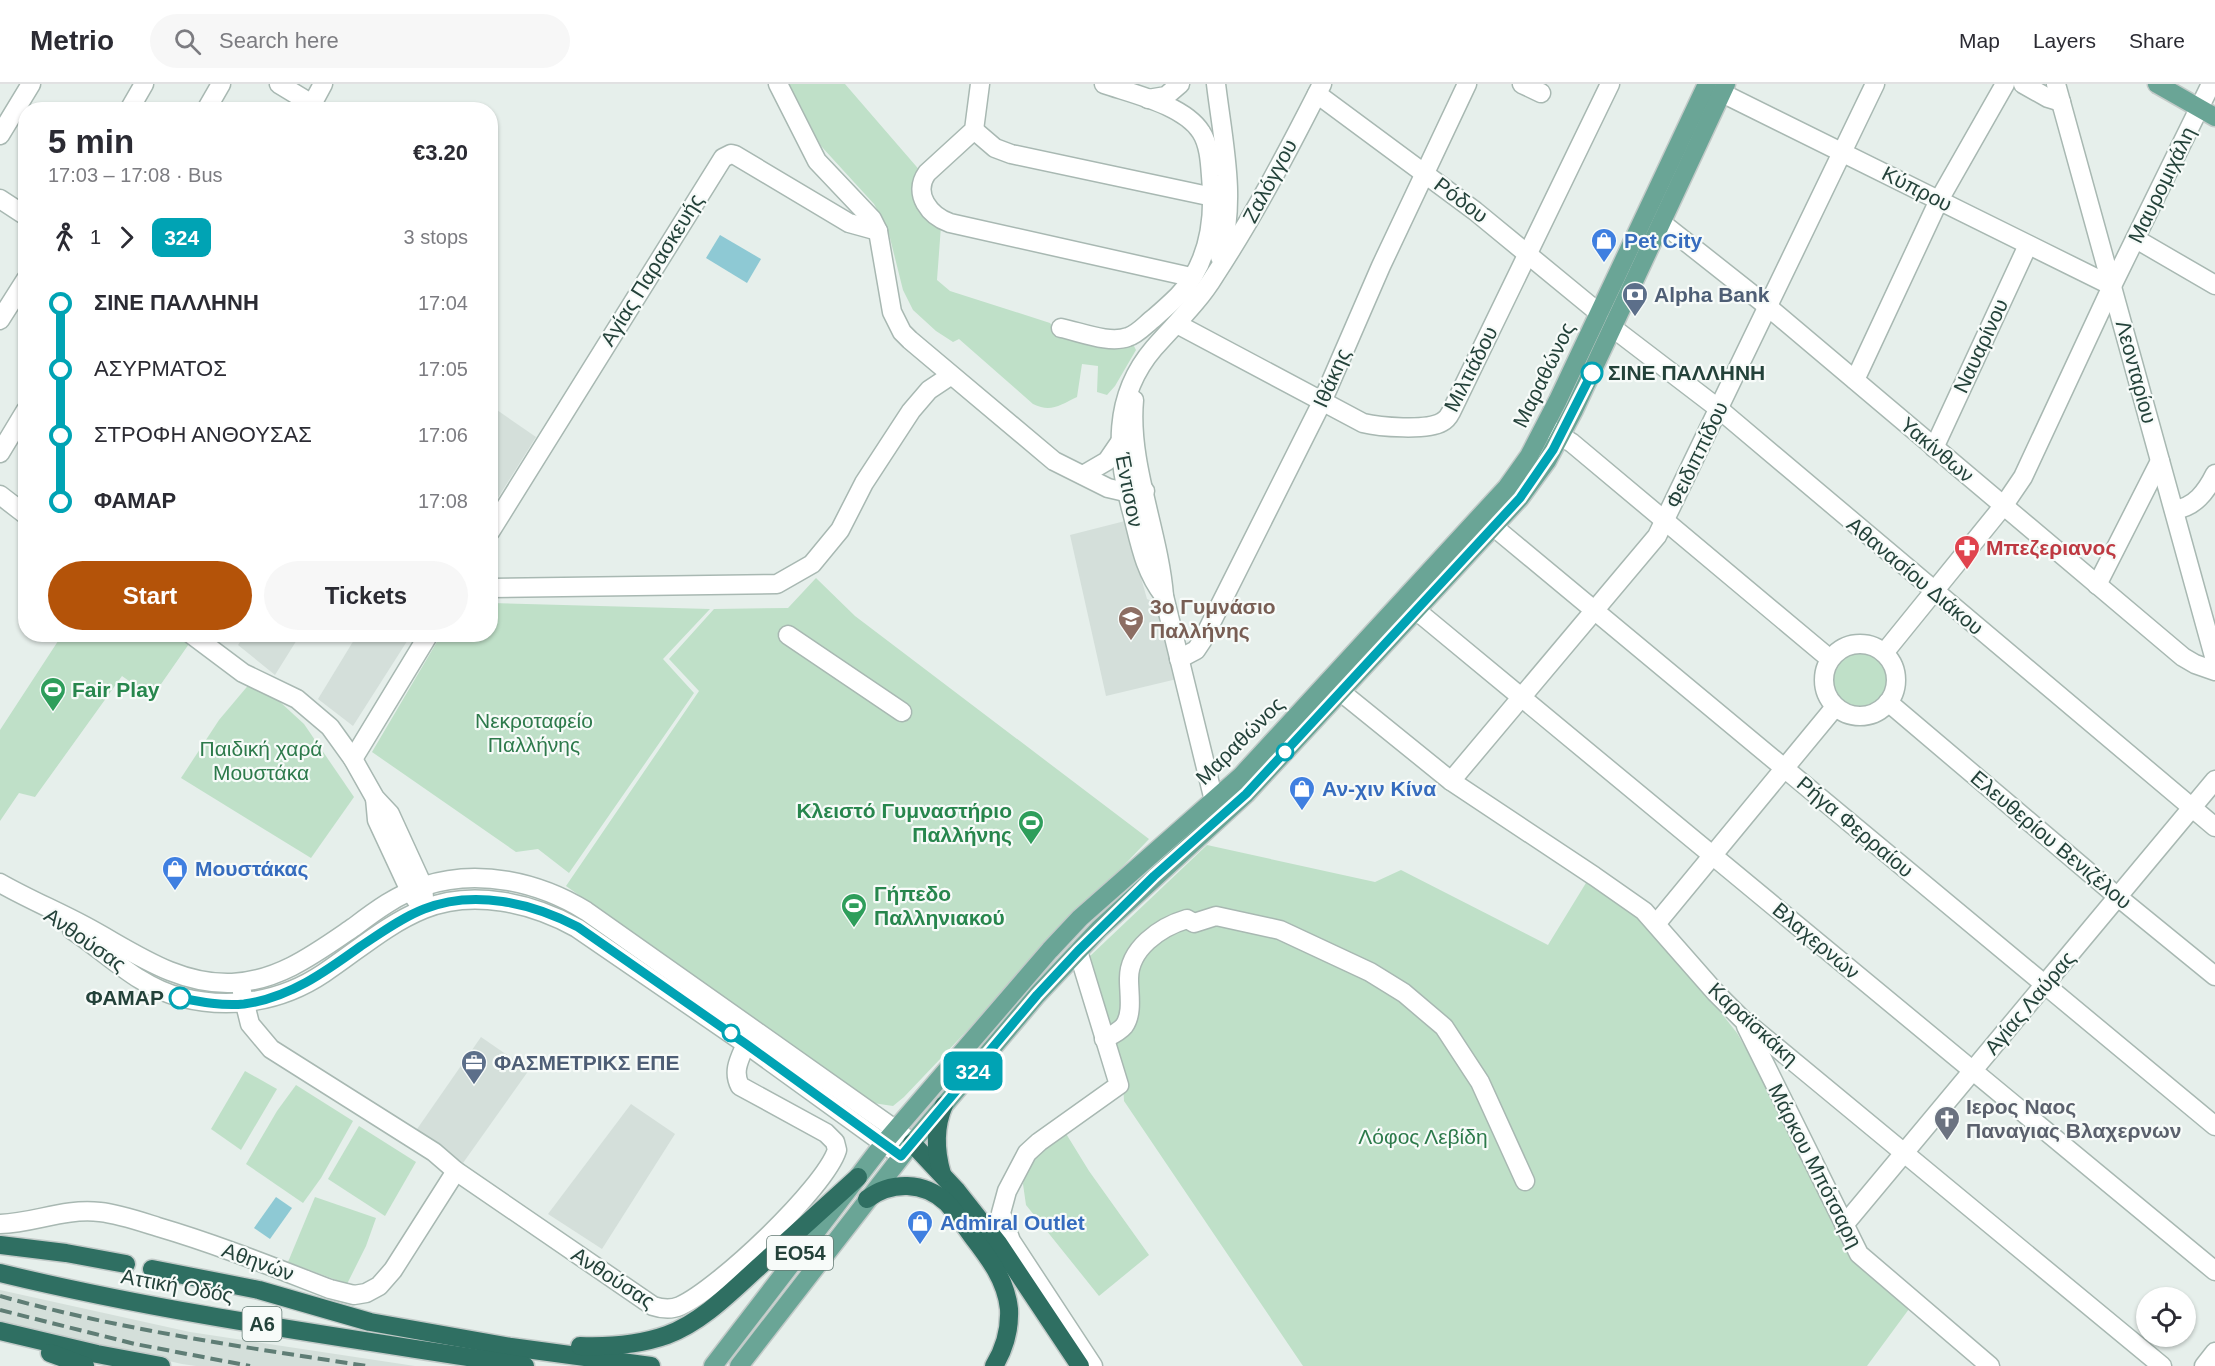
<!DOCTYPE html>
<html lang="en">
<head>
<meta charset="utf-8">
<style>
	:root { --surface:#fff; --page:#f7f7f7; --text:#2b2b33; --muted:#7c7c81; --line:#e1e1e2; --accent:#b45309 }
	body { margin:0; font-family:Arial,sans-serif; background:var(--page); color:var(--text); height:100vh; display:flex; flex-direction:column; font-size:22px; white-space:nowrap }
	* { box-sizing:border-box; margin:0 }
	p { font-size:20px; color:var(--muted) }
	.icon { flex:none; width:33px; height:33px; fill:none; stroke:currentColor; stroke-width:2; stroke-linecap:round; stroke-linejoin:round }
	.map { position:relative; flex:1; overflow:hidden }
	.panel { position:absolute; left:18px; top:18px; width:480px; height:540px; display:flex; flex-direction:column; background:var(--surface); border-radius:24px; box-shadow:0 2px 4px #0004 }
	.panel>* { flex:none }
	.badge { padding:0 12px; border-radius:9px; font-size:21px; line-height:39px }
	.fabs { position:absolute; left:2136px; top:1203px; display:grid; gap:12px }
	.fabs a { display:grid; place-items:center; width:60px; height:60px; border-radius:50%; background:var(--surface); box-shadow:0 2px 4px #0004; font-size:30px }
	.map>.badge { position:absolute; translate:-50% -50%; box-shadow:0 0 0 3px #fff }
	.legs { display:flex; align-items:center; gap:9px; height:66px; padding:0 30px; font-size:20px }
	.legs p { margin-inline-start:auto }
	.headline { display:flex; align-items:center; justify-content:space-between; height:102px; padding:0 30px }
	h1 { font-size:33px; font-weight:600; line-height:45px }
	.primary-button { display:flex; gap:12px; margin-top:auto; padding:12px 30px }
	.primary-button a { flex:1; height:69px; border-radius:36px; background:var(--accent); color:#fff; font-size:24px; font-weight:600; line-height:69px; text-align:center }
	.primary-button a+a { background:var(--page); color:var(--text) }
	ul { padding:0 30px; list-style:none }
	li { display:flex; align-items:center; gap:21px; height:66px; font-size:22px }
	li i { display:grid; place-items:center; width:9px; height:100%; margin:0 8px; background:currentColor }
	li i::after { content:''; width:15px; height:15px; margin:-8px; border:4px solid; border-radius:50%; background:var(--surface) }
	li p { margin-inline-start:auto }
	li:first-child i { background:linear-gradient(#0000 50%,currentColor 0) }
	li:last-child i { background:linear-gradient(currentColor 50%,#0000 0) }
	header { display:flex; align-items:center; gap:36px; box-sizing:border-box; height:84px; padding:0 30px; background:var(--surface); border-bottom:2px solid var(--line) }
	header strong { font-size:28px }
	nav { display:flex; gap:33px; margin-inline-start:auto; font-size:21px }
	.search { width:420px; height:54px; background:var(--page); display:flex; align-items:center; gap:15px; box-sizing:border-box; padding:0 21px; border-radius:33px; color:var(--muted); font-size:22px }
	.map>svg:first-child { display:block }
	.built { fill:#d4dfda }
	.green { fill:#bfe0c8 }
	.water { fill:#8ec9d4 }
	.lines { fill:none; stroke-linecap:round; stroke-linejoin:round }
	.minor-casing { stroke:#a8b8b2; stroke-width:21 }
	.major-casing { stroke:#c2cac8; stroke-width:21 }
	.highway-casing { stroke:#c2cac8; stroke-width:21 }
	.minor { stroke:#fff; stroke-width:18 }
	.major { stroke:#6aa596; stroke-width:18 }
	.highway { stroke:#2f6f62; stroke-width:18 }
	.rail { stroke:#5f7d75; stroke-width:4; stroke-dasharray:12 6; stroke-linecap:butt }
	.line-1-casing { stroke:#fff; stroke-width:14 }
	.line-1 { stroke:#00a3b4; stroke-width:9 }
	.stop-1-dot { fill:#fff; stroke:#00a3b4; stroke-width:3 }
	.labels { text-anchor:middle; stroke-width:4.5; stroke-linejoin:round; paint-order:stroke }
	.shield { fill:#f7fbf9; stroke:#637a73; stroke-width:1.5 }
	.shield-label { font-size:20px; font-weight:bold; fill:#24423a }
	.street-label { font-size:21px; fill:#24423a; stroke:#f7fbf9 }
	.shop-label { font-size:21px; font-weight:bold; fill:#366cbe; stroke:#f7fbf9; text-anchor:start }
	.service-label { font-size:21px; font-weight:bold; fill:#4e5e75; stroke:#f7fbf9; text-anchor:start }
	.stop-label { font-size:21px; font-weight:bold; fill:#24423a; stroke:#f7fbf9; text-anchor:start }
	.health-label { font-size:21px; font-weight:bold; fill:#be3a42; stroke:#f7fbf9; text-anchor:start }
	.education-label { font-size:21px; font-weight:bold; fill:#785e54; stroke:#f7fbf9; text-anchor:start }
	.leisure-label { font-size:21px; font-weight:bold; fill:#27864d; stroke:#f7fbf9; text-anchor:start }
	.park-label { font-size:21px; fill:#2d7a4b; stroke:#f7fbf9 }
	.worship-label { font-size:21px; font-weight:bold; fill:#5b616d; stroke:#f7fbf9; text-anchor:start }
</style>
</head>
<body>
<header>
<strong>Metrio</strong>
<div class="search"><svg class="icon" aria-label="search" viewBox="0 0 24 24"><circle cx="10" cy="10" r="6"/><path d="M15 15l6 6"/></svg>Search here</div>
<nav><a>Map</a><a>Layers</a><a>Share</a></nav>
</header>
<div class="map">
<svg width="2215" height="1282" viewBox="0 0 2215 1282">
	<rect width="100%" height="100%" fill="#e6efeb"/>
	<g class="built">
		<path d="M494,324L536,353L491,425L490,329Z"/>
		<path d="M1125,437L1147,515L1160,521L1177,595L1106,612L1070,451Z"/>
		<path d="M245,551V550L300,551L275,591L238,561Z"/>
		<path d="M357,551H411L353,642L318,615Z"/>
		<path d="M481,953L529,986L463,1079L415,1048Z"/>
		<path d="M631,1020L675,1050L602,1165L548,1130Z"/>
		<path d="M0,1206L190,1248L415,1282H196L182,1280L0,1239Z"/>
	</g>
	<g class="green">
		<path d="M789,0H845L922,89L941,142L937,196L950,207L1050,239L1058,249L1133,260L1136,266L1115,302L1107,311L1097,308L1098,282L1082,280L1077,313C1060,321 1051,329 1033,320L959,255L953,258L936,247L913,226L903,206L888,146L874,120L821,62Z"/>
		<path d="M816,494L855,532L1149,755L904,1013L893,1022L873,1019L566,802L699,607L669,575L714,525L788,524Z"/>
		<path d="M491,519L710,525L663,575L694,609L569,789L538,765L516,768L372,668L441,551L490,550Z"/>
		<path d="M182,550L191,557L152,613L122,592L35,713L19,709L0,737V646L62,551Z"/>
		<circle cx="1860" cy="595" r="27"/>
		<path d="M251,598L279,617L304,640L354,713L311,774L181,694L219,636Z"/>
		<path d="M1207,761L1375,798L1401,786L1548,861L1589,794L1637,832L1707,911L1737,949L1769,1005L1850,1175L1909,1225L1867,1282H1303L1124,1017L1123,999L1089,873Z"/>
		<path d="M245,987L277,1005L241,1066L211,1045Z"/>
		<path d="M296,1001L353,1037L321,1094L303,1119L246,1080L277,1027Z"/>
		<path d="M359,1042L416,1078L385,1132L328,1095Z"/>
		<path d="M1065,1048L1089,1087L1149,1171L1099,1212L1026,1121L1023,1100L1028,1080L1042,1064Z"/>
		<path d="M315,1113L376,1134L366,1162L347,1200L288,1178Z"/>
	</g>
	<g class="water">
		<path d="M720,151L761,175L747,199L706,174Z"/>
		<path d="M276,1113L292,1124L270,1155L254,1144Z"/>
	</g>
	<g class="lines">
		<defs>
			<g id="minor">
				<path d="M279,0L312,20"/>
				<path d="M778,0L817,77L872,135L878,147L892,228L902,248L910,256L1054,377L1108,404L1121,407H1145"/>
				<path d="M980,0L974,46L927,89C912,110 930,132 950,139L1191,193"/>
				<path d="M1216,0C1223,58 1237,116 1220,173"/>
				<path d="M1522,0L1541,9"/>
				<path d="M2023,0L2048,14L2061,18"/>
				<path d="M2056,0L2215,576"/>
				<path d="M1722,9L2112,202"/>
				<path d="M1317,10L1475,127L1599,229"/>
				<path d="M1148,15L1166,12L1180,0"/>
				<path d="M129,26L144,0"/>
				<path d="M206,26L221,0"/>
				<path d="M309,26L323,0"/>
				<path d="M974,46L995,64L1011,70L1213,113"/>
				<path d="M0,51L31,0"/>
				<path d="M0,115L26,132"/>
				<path d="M1662,139L1767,222L2183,573L2195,580L2215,587"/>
				<path d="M2136,155L2215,201"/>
				<path d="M0,236L26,195"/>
				<path d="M1177,240L1363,339C1379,343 1427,347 1442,338C1446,336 1449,332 1451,328L1610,0"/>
				<path d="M1061,244C1081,248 1109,260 1128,253C1138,250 1146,240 1154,234C1162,227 1170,220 1178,212C1209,180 1215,134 1211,92C1210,78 1209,60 1201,48C1184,21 1133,10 1104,0"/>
				<path d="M1613,244L1719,325L2215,743"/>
				<path d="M1855,296L1939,116L2005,0"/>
				<path d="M1134,316C1128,380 1159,448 1164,512L1217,729"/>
				<path d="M1548,344L1572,359L1830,575"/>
				<path d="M1934,364L2028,161"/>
				<path d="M0,369L26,326"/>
				<path d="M1083,391L1107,377L1120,358"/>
				<path d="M0,411L26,431"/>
				<path d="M2174,426C2195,423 2206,408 2215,390"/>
				<path d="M1494,443L2215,1042"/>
				<path d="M490,448L723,74L731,70L735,71L849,139L878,147"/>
				<path d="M2097,501L2160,377"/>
				<path d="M490,504L777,500L812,480L840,446L864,399L911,327L929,306L950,292"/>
				<path d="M1164,512C1144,486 1140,459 1132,428C1116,370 1112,313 1154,264C1175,240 1198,219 1215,191C1255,130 1289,65 1322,0"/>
				<path d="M1417,527L2215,1187"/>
				<path d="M191,550L243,589L297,615L330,643L353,675L375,714L390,730L423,802L424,814"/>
				<path d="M788,551L902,628"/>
				<circle cx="1860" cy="596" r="36"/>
				<path d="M1884,569L2004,421L2023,393L2112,202L2211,0"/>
				<path d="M1179,575L1196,566L1202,557L1322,318L1381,182L1467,0"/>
				<path d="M1341,608L1451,697L1594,792L1644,827L1716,909L1742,935L2162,1282"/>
				<path d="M1888,618L2118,813L2215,892"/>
				<path d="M353,675L429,550"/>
				<path d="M1451,697L1657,452L1875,0"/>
				<path d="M375,714L377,736L410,807L417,817"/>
				<path d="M0,799C28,815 57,827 85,842C132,867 176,901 232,899C279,897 316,869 354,843C375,827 398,810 424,802C478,784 539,798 586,827L896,1046L912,1059"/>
				<path d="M1656,840L1835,623"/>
				<path d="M72,846C107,869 139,903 180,913C230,926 281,918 324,889C357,867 387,840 424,825C473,805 532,819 577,844L746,960L901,1072"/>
				<path d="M1078,867L1119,1001L1039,1058L1027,1069L1007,1107L1001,1129L1011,1157L1093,1282"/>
				<path d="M242,908L250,940L271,965L434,1068L456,1087L653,1222C662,1225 671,1226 680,1222C718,1205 825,1104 837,1066L835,1058L826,1049L740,1002C732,987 740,974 746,960"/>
				<path d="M1746,942L1859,1170L1990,1282"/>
				<path d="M1104,955C1110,952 1119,948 1124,942C1133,930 1129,910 1129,896C1128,865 1160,843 1187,835L1194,839L1216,832L1280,846L1370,888L1404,909L1444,943L1480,998L1525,1097"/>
				<path d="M0,1140C35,1139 63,1124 100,1128C119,1130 139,1137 158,1143C216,1160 273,1183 330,1205L354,1211L366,1209L379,1202L393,1186L456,1087"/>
				<path d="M1844,1141L2215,696"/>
				<path d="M2204,1282L2215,1268"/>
			</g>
			<g id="major">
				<path d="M2157,0L2215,33"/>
				<path d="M713,1282L884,1059L1050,866L1080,834L1241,692L1507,403L1529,372L1558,316L1707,0"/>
				<path d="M739,1282L912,1059L1037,911L1099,845L1246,710L1520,414L1547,377L1574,326L1726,0"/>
			</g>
			<g id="highway">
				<path d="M912,1059L957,1107L998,1159L1080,1282"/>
				<path d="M942,1090C935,1066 934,1044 944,1021"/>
				<path d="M867,1115C891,1097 924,1097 947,1119C956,1129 964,1141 972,1152C989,1174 1006,1196 1009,1225C1010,1246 1005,1264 994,1282"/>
				<path d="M0,1161L66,1169L126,1180"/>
				<path d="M152,1185L259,1206L370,1238L511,1263L651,1282"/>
				<path d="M0,1189C173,1231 350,1254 525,1282"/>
				<path d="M0,1247L97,1270L161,1282"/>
				<path d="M580,1262C609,1263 639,1261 667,1251C703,1238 734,1205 762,1180C794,1151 826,1122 858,1093"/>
				<path d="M50,1269L85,1282"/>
			</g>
		</defs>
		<use href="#minor" class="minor-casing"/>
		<use href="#major" class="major-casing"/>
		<use href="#highway" class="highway-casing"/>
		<use href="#minor" class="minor"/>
		<use href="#major" class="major"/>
		<use href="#highway" class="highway"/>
		<g class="rail">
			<path d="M0,1212C121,1246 244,1263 367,1282"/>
			<path d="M0,1226L135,1260L250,1282"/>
		</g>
	</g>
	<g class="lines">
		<defs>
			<path id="line-1" d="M180,914C201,918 222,922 244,920C289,914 325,888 361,862C381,849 401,834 424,825C474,805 532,819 578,843L746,960L901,1072L1037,911L1078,867L1154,792L1246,710L1520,414L1553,366L1592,289"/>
		</defs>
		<use href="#line-1" class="line-1-casing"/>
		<use href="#line-1" class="line-1"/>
	</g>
	<defs>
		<symbol id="shop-pin" viewBox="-11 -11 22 30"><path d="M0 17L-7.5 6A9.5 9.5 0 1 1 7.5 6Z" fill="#3f7fe0" stroke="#f7fbf9"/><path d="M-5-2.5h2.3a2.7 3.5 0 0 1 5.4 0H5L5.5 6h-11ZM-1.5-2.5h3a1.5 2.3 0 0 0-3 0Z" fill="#fff"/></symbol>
		<symbol id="bank-pin" viewBox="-11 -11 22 30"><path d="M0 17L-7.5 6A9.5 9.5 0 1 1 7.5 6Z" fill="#5c6f8a" stroke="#f7fbf9"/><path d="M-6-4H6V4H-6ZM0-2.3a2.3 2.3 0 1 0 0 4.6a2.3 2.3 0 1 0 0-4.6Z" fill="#fff"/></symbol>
		<symbol id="pharmacy-pin" viewBox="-11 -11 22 30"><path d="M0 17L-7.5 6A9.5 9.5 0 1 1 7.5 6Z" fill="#e0444e" stroke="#f7fbf9"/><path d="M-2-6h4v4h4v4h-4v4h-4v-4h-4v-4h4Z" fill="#fff"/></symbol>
		<symbol id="school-pin" viewBox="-11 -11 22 30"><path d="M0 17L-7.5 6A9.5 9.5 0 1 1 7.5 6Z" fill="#8d6e63" stroke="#f7fbf9"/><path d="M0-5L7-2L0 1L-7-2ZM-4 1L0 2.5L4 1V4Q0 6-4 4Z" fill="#fff"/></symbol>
		<symbol id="stadium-pin" viewBox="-11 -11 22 30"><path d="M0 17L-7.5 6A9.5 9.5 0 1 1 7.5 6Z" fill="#2e9e5b" stroke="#f7fbf9"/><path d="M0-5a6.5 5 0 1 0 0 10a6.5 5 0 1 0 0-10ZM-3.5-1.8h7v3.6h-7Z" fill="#fff"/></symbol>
		<symbol id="office-pin" viewBox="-11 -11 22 30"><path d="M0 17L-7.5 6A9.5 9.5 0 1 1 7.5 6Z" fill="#5c6f8a" stroke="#f7fbf9"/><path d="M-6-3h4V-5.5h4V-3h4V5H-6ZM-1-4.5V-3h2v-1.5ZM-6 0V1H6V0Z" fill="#fff"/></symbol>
		<symbol id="church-pin" viewBox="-11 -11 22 30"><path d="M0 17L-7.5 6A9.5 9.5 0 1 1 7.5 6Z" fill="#6b7280" stroke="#f7fbf9"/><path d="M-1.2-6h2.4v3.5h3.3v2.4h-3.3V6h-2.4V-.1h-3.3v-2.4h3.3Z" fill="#fff"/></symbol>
	</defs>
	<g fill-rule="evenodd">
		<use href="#shop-pin" x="1589" y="142" width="30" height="40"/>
		<use href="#bank-pin" x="1620" y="196" width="30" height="40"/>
		<use href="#pharmacy-pin" x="1952" y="449" width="30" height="40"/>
		<use href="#school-pin" x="1116" y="520" width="30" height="40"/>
		<use href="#stadium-pin" x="38" y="591" width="30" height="40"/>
		<use href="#shop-pin" x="1287" y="690" width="30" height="40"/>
		<use href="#stadium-pin" x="1016" y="724" width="30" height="40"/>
		<use href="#shop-pin" x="160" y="770" width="30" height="40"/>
		<use href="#stadium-pin" x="839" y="807" width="30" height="40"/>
		<use href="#office-pin" x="459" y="964" width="30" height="40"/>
		<use href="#church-pin" x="1932" y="1020" width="30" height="40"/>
		<use href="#shop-pin" x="905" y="1124" width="30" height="40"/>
	</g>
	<g class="stop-1-dot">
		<circle cx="1592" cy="289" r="10"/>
		<circle cx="1285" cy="668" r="8"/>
		<circle cx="180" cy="914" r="10"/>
		<circle cx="731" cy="949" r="8"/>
	</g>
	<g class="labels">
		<g class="shield">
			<rect x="767" y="1152" width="66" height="34" rx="4.5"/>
			<rect x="242.5" y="1223" width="39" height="34" rx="4.5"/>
		</g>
		<g class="shield-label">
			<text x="800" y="1176">ΕΟ54</text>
			<text x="262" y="1247">Α6</text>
		</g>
		<g class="street-label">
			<text transform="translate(1270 97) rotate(-62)" y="7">Ζαλόγγου</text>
			<text transform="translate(2162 101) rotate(-64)" y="7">Μαυρομιχάλη</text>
			<text transform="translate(1917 105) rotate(27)" y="7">Κύπρου</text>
			<text transform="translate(1461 116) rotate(37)" y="7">Ρόδου</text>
			<text transform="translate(652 186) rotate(-58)" y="7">Αγίας Παρασκευής</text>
			<text transform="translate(1981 262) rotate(-65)" y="7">Ναυαρίνου</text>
			<text transform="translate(1471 285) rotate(-63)" y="7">Μιλτιάδου</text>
			<text transform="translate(2136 288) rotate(75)" y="7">Λεονταρίου</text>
			<text transform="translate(1544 291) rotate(-64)" y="7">Μαραθώνος</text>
			<text transform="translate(1332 294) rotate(-66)" y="7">Ιθάκης</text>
			<text transform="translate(1937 366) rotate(40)" y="7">Υακίνθων</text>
			<text transform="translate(1697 371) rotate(-64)" y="7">Φειδιππίδου</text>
			<text transform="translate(1129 406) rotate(79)" y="7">Έντισον</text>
			<text transform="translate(1915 492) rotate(40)" y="7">Αθανασίου Διάκου</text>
			<text transform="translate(1240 657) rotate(-45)" y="7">Μαραθώνος</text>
			<text transform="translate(1855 743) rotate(40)" y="7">Ρήγα Φερραίου</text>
			<text transform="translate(2051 756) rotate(40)" y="7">Ελευθερίου Βενιζέλου</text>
			<text transform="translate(85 856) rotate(35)" y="7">Ανθούσας</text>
			<text transform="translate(1816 857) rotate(40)" y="7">Βλαχερνών</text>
			<text transform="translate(2030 919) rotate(-50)" y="7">Αγίας Λαύρας</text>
			<text transform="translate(1753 940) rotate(42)" y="7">Καραϊσκάκη</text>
			<text transform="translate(1815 1082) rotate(63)" y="7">Μάρκου Μπότσαρη</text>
			<text transform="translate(258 1178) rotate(20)" y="7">Αθηνών</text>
			<text transform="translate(613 1194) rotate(33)" y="7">Ανθούσας</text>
			<text transform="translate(177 1202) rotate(10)" y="7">Αττική Οδός</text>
		</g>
		<g class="shop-label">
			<text x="1624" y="164">Pet City</text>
			<text x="1322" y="712">Αν-χιν Κίνα</text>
			<text x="195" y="792">Μουστάκας</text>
			<text x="940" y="1146">Admiral Outlet</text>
		</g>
		<g class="service-label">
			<text x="1654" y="218">Alpha Bank</text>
			<text x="494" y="986">ΦΑΣΜΕΤΡΙΚΣ ΕΠΕ</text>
		</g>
		<g class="stop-label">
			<text x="1608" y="296">ΣΙΝΕ ΠΑΛΛΗΝΗ</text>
			<text x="164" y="921" text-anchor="end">ΦΑΜΑΡ</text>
		</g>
		<g class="health-label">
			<text x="1986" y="471">Μπεζεριανος</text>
		</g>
		<g class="education-label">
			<text x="1150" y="530">3ο Γυμνάσιο<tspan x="1150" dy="24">Παλλήνης</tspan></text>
		</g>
		<g class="leisure-label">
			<text x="72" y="613">Fair Play</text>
			<text x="1012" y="734" text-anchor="end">Κλειστό Γυμναστήριο<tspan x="1012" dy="24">Παλλήνης</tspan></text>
			<text x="874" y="817">Γήπεδο<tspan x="874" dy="24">Παλληνιακού</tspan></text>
		</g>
		<g class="park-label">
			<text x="534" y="644">Νεκροταφείο<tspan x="534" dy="24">Παλλήνης</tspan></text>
			<text x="261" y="672">Παιδική χαρά<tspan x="261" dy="24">Μουστάκα</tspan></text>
			<text x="1423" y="1060">Λόφος Λεβίδη</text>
		</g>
		<g class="worship-label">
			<text x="1966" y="1030">Ιερος Ναος<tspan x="1966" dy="24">Παναγιας Βλαχερνων</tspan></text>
		</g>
	</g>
</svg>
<div class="fabs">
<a><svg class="icon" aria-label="locate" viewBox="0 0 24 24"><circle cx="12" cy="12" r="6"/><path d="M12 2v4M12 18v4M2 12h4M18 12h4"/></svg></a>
</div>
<b class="badge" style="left:973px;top:987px;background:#00a3b4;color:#fff">324</b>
<section class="panel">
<div class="headline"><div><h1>5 min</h1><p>17:03 – 17:08 · Bus</p></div><b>€3.20</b></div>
<div class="legs"><svg class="icon" aria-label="walk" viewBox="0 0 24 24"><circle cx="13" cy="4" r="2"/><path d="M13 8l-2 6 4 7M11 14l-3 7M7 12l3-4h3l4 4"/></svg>1<svg class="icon" aria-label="forward" viewBox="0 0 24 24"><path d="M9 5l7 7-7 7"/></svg><b class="badge" style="background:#00a3b4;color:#fff">324</b><p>3 stops</p></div>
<ul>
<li><i style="color:#00a3b4"></i><b>ΣΙΝΕ ΠΑΛΛΗΝΗ</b><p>17:04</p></li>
<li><i style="color:#00a3b4"></i><span>ΑΣΥΡΜΑΤΟΣ</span><p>17:05</p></li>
<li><i style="color:#00a3b4"></i><span>ΣΤΡΟΦΗ ΑΝΘΟΥΣΑΣ</span><p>17:06</p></li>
<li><i style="color:#00a3b4"></i><b>ΦΑΜΑΡ</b><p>17:08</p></li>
</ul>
<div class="primary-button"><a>Start</a><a>Tickets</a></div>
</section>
</div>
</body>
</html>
